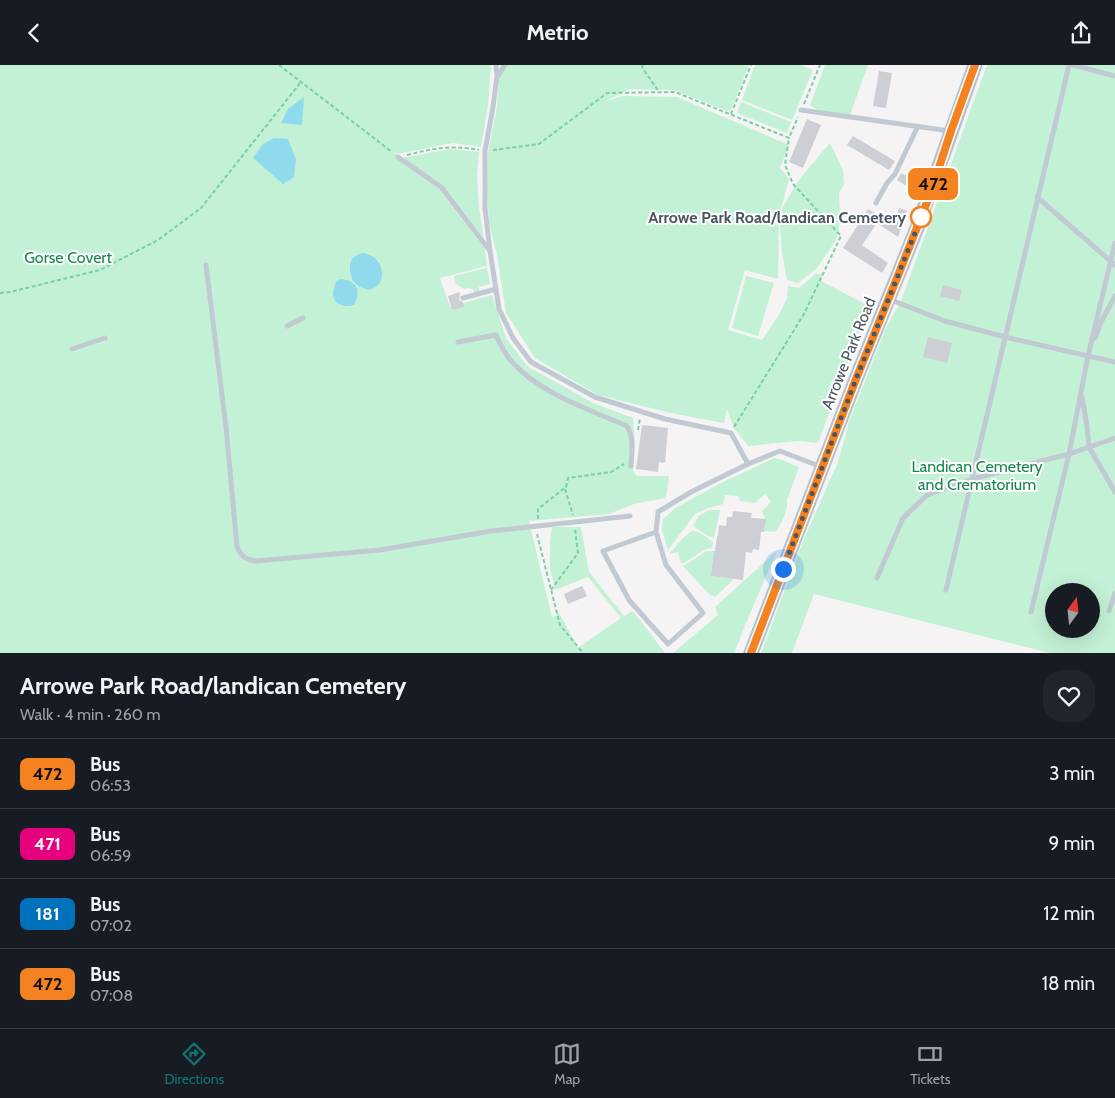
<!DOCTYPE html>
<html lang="en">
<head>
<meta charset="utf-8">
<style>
	:root { --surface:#171b24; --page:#20242c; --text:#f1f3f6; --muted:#9ea1a6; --line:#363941; --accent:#0f766e }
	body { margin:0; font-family:Cabin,sans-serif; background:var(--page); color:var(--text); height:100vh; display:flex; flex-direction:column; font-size:19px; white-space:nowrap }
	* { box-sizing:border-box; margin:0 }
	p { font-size:16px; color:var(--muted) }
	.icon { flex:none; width:28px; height:28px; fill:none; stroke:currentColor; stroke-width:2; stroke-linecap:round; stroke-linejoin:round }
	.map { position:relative; height:588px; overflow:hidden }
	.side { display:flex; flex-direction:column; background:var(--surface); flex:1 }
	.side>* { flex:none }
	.badge { padding:0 10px; border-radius:8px; font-size:18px; line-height:32px }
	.needle { width:32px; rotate:15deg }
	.buttons { position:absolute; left:1045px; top:518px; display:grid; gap:10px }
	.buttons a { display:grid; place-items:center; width:55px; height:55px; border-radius:50%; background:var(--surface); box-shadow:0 5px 20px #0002; font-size:25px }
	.you { position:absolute; width:25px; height:25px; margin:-12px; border:4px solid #fff; border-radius:50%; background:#1a73e8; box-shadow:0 0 0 8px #1a73e833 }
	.map>.badge { position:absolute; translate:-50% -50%; box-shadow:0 0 0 2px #fff }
	.round { display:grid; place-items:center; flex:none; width:52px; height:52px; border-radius:20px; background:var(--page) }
	.overview { display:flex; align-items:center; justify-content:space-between; height:85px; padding:0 20px }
	h1 { font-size:24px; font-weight:700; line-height:38px }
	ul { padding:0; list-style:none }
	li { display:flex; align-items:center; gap:15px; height:70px; padding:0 20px; border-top:1px solid var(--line) }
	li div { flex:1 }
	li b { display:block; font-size:19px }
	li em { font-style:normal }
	li .badge { min-width:55px; font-weight:700; text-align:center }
	header { display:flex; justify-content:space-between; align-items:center; height:65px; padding:0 20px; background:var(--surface); font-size:22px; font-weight:700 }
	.tab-bar { display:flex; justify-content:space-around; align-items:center; height:70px; border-top:1px solid var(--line); background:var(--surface); font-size:14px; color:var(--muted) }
	.tab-bar a { display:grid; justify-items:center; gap:2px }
	.tab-bar .current { color:var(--accent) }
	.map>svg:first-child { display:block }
	.green { fill:#c3f1d5; fill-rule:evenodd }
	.water { fill:#90daee }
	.building { fill:#cdcfd5 }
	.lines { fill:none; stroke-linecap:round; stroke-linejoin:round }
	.path { stroke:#7ad0a6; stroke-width:2; stroke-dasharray:4 2.5; stroke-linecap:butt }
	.lane { stroke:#c1cad2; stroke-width:5 }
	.primary { stroke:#b3c2d1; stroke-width:15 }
	.line-casing { stroke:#fff; stroke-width:11 }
	.line { stroke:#f58220; stroke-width:8 }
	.walk { stroke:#4a5661; stroke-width:5; stroke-dasharray:0 9 }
	.stop-dot { fill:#fff; stroke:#f58220; stroke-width:2.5 }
	.labels { text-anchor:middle; stroke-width:4; stroke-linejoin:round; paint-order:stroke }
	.stop-label { font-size:16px; font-weight:bold; fill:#4a5661; stroke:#fff; text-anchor:end }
	.park-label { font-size:16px; fill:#17864f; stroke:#fff }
	.street-label { font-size:16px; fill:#4a5661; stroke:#fff }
</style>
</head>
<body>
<header><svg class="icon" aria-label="back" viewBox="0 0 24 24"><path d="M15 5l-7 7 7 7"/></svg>Metrio<svg class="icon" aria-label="share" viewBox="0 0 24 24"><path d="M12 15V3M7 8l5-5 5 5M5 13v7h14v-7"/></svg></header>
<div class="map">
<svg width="1115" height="588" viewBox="0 0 1115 588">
	<rect width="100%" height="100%" fill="#f5f3f3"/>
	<g class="green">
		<path d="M0,0H491L488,41L481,82L453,78L397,89L392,86L439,124L485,184L487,201L440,213L450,242L492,230L506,273L527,301L593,338L633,353L635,379L633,405L637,411H669L666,433L634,439L609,449L529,456L552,553L559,548L578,583L621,553L588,512L555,525L550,502V476L552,462H581L589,507L624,551L633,546L665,588H0Z"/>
		<path d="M500,0H749L731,45L727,46L674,25L629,24L604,37L622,31L677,32L789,80L780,103L789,114L780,147L798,116L830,78L843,105L844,119L839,128L840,147L839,165L835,177L816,204L798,218L787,215L782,187L779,152L778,214L745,205L728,265L762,275L779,250L787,233L788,221L799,223L815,209H822L821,216L869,241L818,378L798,376L748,381L734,363L727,344L724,358L671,348L598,330L535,293L506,248L497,190L489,157L487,123L488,89L497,41Z"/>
		<path d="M755,0H801L813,5L792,55L742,35Z"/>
		<path d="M825,0H868L850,50C837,48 820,49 810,40Z"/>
		<path d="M987,0H1115V588H1050L814,529L792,588H761L804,474L838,397L850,354L885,265L901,236ZM1054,526H1091V564H1054Z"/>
		<path d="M741,37L791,57L787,68L737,48Z"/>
		<path d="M450,84L479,87L477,110L479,142L484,175L442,122L402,93Z"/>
		<path d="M487,203L490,219L479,222V226L475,228L473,224L469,223L464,224L456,219L454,211Z"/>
		<path d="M746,211L774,218L758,271L732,263Z"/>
		<path d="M774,393L779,394L799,402L787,435C788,446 782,458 775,467L764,466L765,454L762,446L771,437L765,429L755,438L740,436L738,431L725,430L723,439L708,443L695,449L668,485L662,465V459L663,453L666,452L675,443L723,417Z"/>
		<path d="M709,445H720L714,473L708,471L693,461L699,451Z"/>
		<path d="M693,465C699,468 710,473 713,478L712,483C700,484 692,495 681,499L678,487L669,489L684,472Z"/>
		<path d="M706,486H714L711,511L734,514L715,532L709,529L683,501L690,497Z"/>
		<path d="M777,486L746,558L734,588H673L718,550L715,542Z"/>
	</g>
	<g class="water">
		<path d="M304,32L302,60L281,58L288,44Z"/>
		<path d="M274,73L288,74L296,94L294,112L283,119L253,93L263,79Z"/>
		<path d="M363,188C383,190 391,219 369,225C363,223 358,222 354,217C352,215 352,213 351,210C348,198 351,191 363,188Z"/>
		<path d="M341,214C357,216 362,225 354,240C345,243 333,240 333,228C333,225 335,220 336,216Z"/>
	</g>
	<g class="building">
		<path d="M879,6L892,8L886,43L873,41Z"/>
		<path d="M807,54L821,60L803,103L789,97Z"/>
		<path d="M853,71L895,96L889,105L847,80Z"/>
		<path d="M901,108L916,116L911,124L897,115Z"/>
		<path d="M899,143L907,146L898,172L877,158L862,180L888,198L882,208L843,183L868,144L894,159Z"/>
		<path d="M943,220L962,225L959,236L940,231Z"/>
		<path d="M460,227L459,235L463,237L464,242L452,245L448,231Z"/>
		<path d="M928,272L952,278L947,298L923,292Z"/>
		<path d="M642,360L668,363L665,398L659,397L658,407L636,404Z"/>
		<path d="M733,446L752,448L751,453L766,454L764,467H761L759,485L753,484L752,488L746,487L743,515L711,511L714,486H715L717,471H718L719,460L726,461L727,452H732Z"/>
		<path d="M582,521L587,531L568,539L564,529Z"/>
	</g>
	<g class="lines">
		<g class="path">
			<path d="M279,0L392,87"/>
			<path d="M643,0L642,2L659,27"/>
			<path d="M804,39L820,0"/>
			<path d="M731,49L751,0"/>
			<path d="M493,85L539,79L607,28L675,27L789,73L798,52"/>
			<path d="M407,90C434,83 450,80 479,85"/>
			<path d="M0,228L10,227L100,205L158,175L201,143L301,17"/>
			<path d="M734,362L804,249L841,171L793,119L785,100L789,73"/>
			<path d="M638,365L640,353"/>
			<path d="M565,424L573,450"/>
			<path d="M538,454V444L566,422L568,413L611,407L624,399"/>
			<path d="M537,469L560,560L583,588"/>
			<path d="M551,525L578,488L575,465"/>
		</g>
		<g class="lane">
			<path d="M496,0L497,11L493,42L485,86V143L490,186L499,244L513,273L531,297L595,332L665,354L731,368L748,399L780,386L819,401"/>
			<path d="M1073,0L1115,11"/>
			<path d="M498,11L505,0"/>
			<path d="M801,45L950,66"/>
			<path d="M398,92L441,122L490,186"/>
			<path d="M1037,132L1115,200"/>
			<path d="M876,138L887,118L895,109L918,61"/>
			<path d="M206,200L226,362L237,482C241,491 246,495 256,496L380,485L491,466L630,451"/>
			<path d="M463,233L496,224"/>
			<path d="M891,235L945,256L1005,272L1115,297"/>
			<path d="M287,261L303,253"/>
			<path d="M1095,273L1101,257L1115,231"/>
			<path d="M458,277L496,270C500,279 505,289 512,297C541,329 588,344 627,361C634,373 632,387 631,401"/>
			<path d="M72,284L105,273"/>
			<path d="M1082,332L1087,361L1089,382L1115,427"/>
			<path d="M656,467L603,486L629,535L668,579L703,548L666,500L656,467L658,447L691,427L748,399"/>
			<path d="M877,513L903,453L927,430L972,414L1069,389L1115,373"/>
			<path d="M946,525L1069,0"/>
			<path d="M1109,546L1115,528"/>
			<path d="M1031,547L1069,389L1088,291L1115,178"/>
		</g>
		<path class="primary" d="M751,588L856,314L917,163L975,0"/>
	</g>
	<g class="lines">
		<defs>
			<path id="line" d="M751,588L856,314L897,213L931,127L951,66L975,0"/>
		</defs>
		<use href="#line" class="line-casing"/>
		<use href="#line" class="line"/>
		<path class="walk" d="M783,504L856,314L897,213L924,145L921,152"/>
	</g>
	<circle class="stop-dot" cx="921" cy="152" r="10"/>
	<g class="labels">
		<g class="stop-label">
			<text x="906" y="158">Arrowe Park Road/landican Cemetery</text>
		</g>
		<g class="park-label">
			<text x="68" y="198">Gorse Covert</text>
			<text x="977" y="407">Landican Cemetery<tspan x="977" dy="18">and Crematorium</tspan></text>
		</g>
		<g class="street-label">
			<text transform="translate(848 288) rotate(-68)" y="6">Arrowe Park Road</text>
		</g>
	</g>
</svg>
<div class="buttons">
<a><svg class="needle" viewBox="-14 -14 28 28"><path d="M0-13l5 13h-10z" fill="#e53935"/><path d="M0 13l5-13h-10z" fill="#9ea1a6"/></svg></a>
</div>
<div class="you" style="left:783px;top:504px"></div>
<b class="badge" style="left:933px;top:119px;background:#f58220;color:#111">472</b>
</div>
<section class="side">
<div class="overview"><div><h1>Arrowe Park Road/landican Cemetery</h1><p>Walk · 4 min · 260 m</p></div><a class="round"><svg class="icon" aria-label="heart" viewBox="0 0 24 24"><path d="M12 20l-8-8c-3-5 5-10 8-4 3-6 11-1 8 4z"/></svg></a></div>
<ul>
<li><span class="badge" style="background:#f58220;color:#111">472</span><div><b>Bus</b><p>06:53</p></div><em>3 min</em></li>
<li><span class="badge" style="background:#e6007e;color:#fff">471</span><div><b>Bus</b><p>06:59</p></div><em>9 min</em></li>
<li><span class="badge" style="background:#0072bc;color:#fff">181</span><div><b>Bus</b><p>07:02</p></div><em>12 min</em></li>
<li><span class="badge" style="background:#f58220;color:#111">472</span><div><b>Bus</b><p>07:08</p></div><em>18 min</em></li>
</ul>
</section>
<nav class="tab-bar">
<a class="current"><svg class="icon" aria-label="directions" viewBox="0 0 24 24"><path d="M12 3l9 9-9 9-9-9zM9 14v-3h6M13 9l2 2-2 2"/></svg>Directions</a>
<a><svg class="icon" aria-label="map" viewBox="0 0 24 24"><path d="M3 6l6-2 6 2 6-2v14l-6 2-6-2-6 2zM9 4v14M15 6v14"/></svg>Map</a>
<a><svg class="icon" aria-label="tickets" viewBox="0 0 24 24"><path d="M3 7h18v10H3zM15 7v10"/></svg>Tickets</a>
</nav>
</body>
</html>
